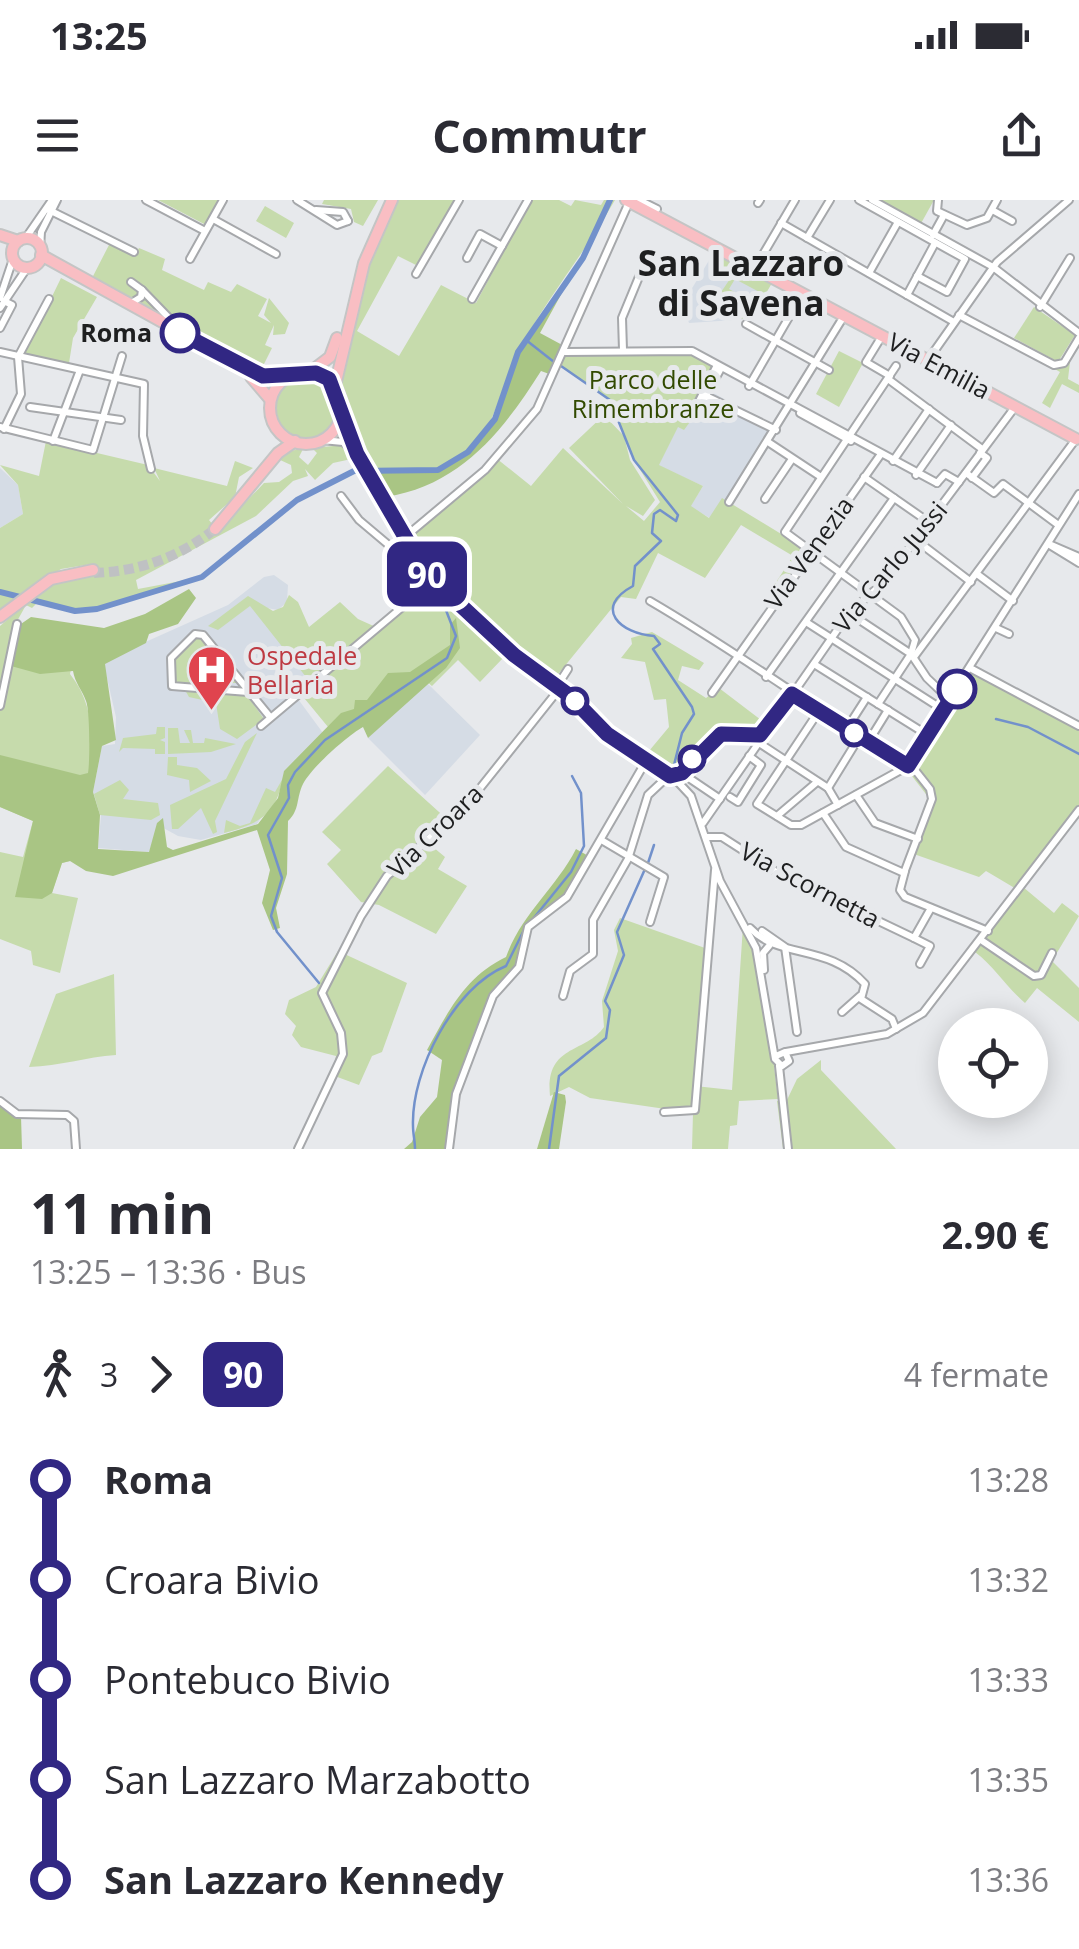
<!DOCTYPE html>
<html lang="it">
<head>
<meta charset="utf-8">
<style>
	:root { --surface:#fff; --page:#f7f7f7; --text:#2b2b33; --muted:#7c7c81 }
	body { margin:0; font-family:"Open Sans",sans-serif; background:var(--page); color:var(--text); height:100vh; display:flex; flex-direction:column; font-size:38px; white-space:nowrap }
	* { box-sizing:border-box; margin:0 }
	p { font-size:32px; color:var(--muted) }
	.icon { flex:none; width:55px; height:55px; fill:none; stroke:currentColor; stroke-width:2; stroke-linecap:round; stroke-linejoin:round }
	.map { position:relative; height:949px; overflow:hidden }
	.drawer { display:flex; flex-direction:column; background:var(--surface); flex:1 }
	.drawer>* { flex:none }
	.badge { padding:0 20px; border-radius:15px; font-size:35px; line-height:65px }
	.buttons { position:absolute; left:938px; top:808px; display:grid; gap:20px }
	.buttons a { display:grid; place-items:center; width:110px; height:110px; border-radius:50%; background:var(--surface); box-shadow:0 5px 25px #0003; font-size:50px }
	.map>.badge { position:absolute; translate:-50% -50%; box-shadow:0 0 0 5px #fff }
	.legs { display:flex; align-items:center; gap:15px; height:110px; padding:0 30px; font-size:32px }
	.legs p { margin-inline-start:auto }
	.overview { display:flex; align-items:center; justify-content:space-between; height:170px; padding:0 30px }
	h1 { font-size:55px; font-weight:700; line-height:75px }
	ul { padding:0 30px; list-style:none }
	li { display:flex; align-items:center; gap:35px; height:100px; font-size:38px }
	li i { display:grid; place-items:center; width:15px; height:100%; margin:0 12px; background:currentColor }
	li i::after { content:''; width:25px; height:25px; margin:-12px; border:8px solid; border-radius:50%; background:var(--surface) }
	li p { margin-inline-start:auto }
	li:first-child i { background:linear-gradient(#0000 50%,currentColor 0) }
	li:last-child i { background:linear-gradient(currentColor 50%,#0000 0) }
	.status { display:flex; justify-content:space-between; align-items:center; height:70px; padding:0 50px; background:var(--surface); direction:ltr }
	.status svg { height:28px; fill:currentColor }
	header { display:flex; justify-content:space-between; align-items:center; height:130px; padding:0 30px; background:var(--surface); font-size:45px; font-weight:700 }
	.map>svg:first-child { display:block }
	.built { fill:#d5dce5 }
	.green { fill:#c6dbac }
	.forest { fill:#a9c584 }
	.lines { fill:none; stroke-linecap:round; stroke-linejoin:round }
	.stream { stroke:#7291cb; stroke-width:2.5 }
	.river { stroke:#7291cb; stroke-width:6 }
	.major-tunnel { stroke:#bfc1c3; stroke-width:10; stroke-dasharray:10 5; stroke-linecap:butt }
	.minor-casing { stroke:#a6a8ab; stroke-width:10 }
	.major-casing { stroke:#c4c5c5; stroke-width:14 }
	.minor { stroke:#fff; stroke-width:6 }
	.major { stroke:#f9bec3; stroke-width:10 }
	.line-1-casing { stroke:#fff; stroke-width:22 }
	.line-1 { stroke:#312783; stroke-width:15 }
	.stop-1-dot { fill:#fff; stroke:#312783; stroke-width:5 }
	.labels { text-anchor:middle; stroke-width:10; stroke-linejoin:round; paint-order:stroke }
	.stop-label { font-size:25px; font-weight:bold; fill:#1e1f20; stroke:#e7e9ec; text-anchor:end }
	.street-label { font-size:25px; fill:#1e1f20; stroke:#e7e9ec }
	.park-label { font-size:25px; fill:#324a00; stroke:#e7e9ec }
	.health-label { font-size:25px; fill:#be3a42; stroke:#e7e9ec; text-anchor:start }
	.district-label { font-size:35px; font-weight:bold; fill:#1e1f20; stroke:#e7e9ec }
</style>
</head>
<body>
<div class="status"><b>13:25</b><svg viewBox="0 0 49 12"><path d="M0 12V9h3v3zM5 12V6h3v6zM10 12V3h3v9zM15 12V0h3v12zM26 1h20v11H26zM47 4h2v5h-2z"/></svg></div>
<header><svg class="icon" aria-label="menu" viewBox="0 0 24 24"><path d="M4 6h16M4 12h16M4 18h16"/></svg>Commutr<svg class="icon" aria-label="share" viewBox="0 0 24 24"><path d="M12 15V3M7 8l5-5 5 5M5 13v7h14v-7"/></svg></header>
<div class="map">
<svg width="1079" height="949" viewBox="0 0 1079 949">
	<rect width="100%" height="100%" fill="#e7e9ec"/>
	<g class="built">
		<path d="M716,49L773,79L749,119L689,123L683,103Z"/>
		<path d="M700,185L775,229L731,303L710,318L690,307L703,286L653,263Z"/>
		<path d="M0,268L18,285L23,314L0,328Z"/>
		<path d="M274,375L288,385L287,402L278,410L261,407L319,481L298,499L323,533L284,571L283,582L257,624L201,640L178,636L158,625L149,652L98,648L101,616L93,592L102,546L115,544L116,517L103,461L228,405L264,377Z"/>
		<path d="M426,482L480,535L425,595L368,538Z"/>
	</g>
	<g class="green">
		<path d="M158,0H219L206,25Z"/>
		<path d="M324,0H378L363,26L354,22L351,9L322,4Z"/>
		<path d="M396,0H457L418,66L398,56L357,131L399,156L441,85L476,103L531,0H559L571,6L575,0L601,5L604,0H615C586,51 547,98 519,150C496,191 500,233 454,260C428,276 400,269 371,271L352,236L340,183L371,52Z"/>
		<path d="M871,0H934L919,27Z"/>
		<path d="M265,6L294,23L286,38L256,21Z"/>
		<path d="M110,43L135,55L139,48L165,59L162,70L204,90L208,82L231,92L237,84L267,99L258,116L271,123L264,115L269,98L289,123L285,134L273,135L274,125L265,145L272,148L261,170L90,82Z"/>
		<path d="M719,55L772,83L765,95L735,79L729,89L760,106L753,121L734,117L738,109L717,98L732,76L713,66Z"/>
		<path d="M61,78L97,97L73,138L69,163L24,154Z"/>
		<path d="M1034,107L1075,135L1058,162L1014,138Z"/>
		<path d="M601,151L604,155L688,153L715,167L691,207L698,211L684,230L678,227L659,265L703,286L691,306L709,318L722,298L809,351L766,407L762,404L793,356L741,325L705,378L658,353L636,399L621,397L555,478L542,483L504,457L480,482L458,460L432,486L426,481L333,533L300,493L310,482L250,406L218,430L208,426L248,396L273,411L283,407L289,395L298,402L309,427L340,402L358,419L378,428L415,396L401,366L415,357L413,334L478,280L496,258L531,286L563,248L623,304L569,248L604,215L624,236L630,260L655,300L643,316L626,306L644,321L660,302L634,260L610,200L560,166L565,155Z"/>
		<path d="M839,151L863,163L839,207L816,194Z"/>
		<path d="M1070,162L1068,179L1079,185V193L1062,184L1050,208L1042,203L1060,172L1053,168Z"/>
		<circle cx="306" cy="207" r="31"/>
		<path d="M46,241L148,265L160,281L154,268L227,286L235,261L253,268L239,277L235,297L209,320L218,331L264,283L279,282L292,273L291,265L278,259L288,251L303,249L299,257L308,265L317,253L312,248L344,245L356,258L333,263L315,280L305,269L308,276L293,281L256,316L136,380L138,389L202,377L97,409L75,411L40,400L32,408L26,405L16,423L33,433L8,442L19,455L77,440L70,474C112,526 82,603 70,661L62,663L52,693L78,698L60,773L33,765L31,751L0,739V652L23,657L33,621L0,607V426L49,384L94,375L92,364L61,369L0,412V328L23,314L18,285L0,265L39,276Z"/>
		<path d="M652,432L704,463L699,470L682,466L678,480L706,498L719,488L769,526L756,535L729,532L676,572L644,557L669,527L666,499L654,500L645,462L621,458L632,444L631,438Z"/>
		<path d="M198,437L204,439L238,483H174V457Z"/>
		<path d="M972,469L1079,527V608L1023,687L1054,713L1062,703L1079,716L1052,761L1079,788V822L1037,788L1025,803C1006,787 995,767 975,752L1018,690L986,671L979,677L911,653L929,598L908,571L907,563Z"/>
		<path d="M194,488L246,494L264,519L237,539L220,529L216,503L189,497L185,490Z"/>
		<path d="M157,527H165V538L160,540L165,542V554H155V549L123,548L119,552L123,538L156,534Z"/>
		<path d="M168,528H178L180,543H190L184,530H191L193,543H204L205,538L236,544L211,552L168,554Z"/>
		<path d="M257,533L215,621L217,632L213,634L201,608L178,629H172L170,605L226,579L245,542Z"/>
		<path d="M168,557H177V565L197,568L211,581L190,592L189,580L167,575Z"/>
		<path d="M388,566L449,621L427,642L445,657L438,669L467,686L436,734L379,705L361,702L327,664L341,650L322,632Z"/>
		<path d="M283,578C276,615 259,624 224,633L226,620L240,626L250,623L266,588L275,592Z"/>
		<path d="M120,580L129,590L123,599L158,603L160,615L151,620L100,615L94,594Z"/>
		<path d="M620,718L705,748L695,886L732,890L743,726C766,778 771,843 778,899L739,901L737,925L730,926L728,949H692L693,913L590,898L569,887L550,896C545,844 585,854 604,827L602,801L618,751L614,730Z"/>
		<path d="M338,751L407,783L382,852L372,856L359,885L332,875L336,856L301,847L292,835L296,826L285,814L289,800L316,787Z"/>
		<path d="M114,774L116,855C86,857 60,866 29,867L56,794Z"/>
		<path d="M821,860V870L896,949H783L777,901L787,900L797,879Z"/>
	</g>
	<g class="forest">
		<path d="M575,69L540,133L566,147L552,175L541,171C503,231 461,285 386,297L371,271L425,272L453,261L483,238L495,219L518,152Z"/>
		<path d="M189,389L196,398L178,424L149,434L146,443L105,464L116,540L102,546L93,592L100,615L98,649L149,652L157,623L163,618L167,647L173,650L258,624L278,598L284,571L341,513L354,509L355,500H367L388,473L410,472L450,445V425L456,418L460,448L446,468L368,538L363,527C347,536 311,568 303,584C296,598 300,610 288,621L287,674L276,708L280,728L273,730L262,703L270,670L257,630L113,676L86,671L70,661L62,663L52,693L42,699L15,697L33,621L0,607V555L80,575L88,573C90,562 90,511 86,501C82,490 75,483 73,471L40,474L11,466L18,426L31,417L104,428L145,414Z"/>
		<path d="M576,649L592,658L562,704L527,732L518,774L496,794L459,884L451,949H404L412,942L420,917L437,897L442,860L427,850C449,810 465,777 506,757C522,713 556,688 576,649Z"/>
		<path d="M554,892L565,895L566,902L559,949H537Z"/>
		<path d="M0,902L21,916L22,949H0Z"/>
	</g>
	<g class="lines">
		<g class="stream">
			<path d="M526,140L554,162"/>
			<path d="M561,166L610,200L634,260L678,315L676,321L660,310L654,314L652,333L661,341L635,366L633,386C592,408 621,434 654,436L660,444L653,449L692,507L694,514L682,533L674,565"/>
			<path d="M996,519L1028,527L1079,554"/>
			<path d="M648,663L654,645"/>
			<path d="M529,724L571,672L584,646L581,593L572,576"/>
			<path d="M319,783L277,732L271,716L282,678L268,635L289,598L288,585L295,572L325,540L447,458L456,436L442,400"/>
			<path d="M415,949C415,941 413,934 413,926C411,871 454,787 506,766L524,730"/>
			<path d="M549,949L559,876L606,838L610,810L605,801L624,755L617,732L645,669"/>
		</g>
		<path class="river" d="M0,392L75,411L97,409L202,377L297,300L354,271L438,270L468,252L495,219L518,152L583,58L610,0"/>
		<path class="major-tunnel" d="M94,373C140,371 178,358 215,329"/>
		<defs>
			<g id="minor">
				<path d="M146,0L205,31"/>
				<path d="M297,0L337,25L348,21"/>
				<path d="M639,0L657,9"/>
				<path d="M859,0L965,59L947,92L917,76"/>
				<path d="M872,0L993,67L1079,133"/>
				<path d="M938,0L937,11L967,25L987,18L997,0"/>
				<path d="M758,3L760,0"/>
				<path d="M47,9L134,52"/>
				<path d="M316,10L343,12L348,21"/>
				<path d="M994,11L1012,21"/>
				<path d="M213,19L276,54"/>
				<path d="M781,23L954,122"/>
				<path d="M933,35L944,15"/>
				<path d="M807,38L830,0"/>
				<path d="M25,39L52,0"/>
				<path d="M40,48L41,32L57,0"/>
				<path d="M467,58L480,34L502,46"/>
				<path d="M190,59L223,0"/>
				<path d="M755,68L795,0"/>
				<path d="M869,73L898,22"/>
				<path d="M416,74L459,0"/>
				<path d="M142,90L171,120L188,127"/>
				<path d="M907,95L935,43"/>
				<path d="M0,98L13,59"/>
				<path d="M472,99L528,0"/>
				<path d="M130,104L141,97L142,90L131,82"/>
				<path d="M1040,107L1070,58"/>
				<path d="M0,108L27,68"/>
				<path d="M959,115L1054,165L1064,163L1079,138"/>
				<path d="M746,124L829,170"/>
				<path d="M0,128L12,105L4,101"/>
				<path d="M882,136L866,162L890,176"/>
				<path d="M623,150L622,118L648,55L674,65"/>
				<path d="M0,152L144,184L143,236L151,269"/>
				<path d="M565,152L692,151L937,283"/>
				<path d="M928,160L997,62L1069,0"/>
				<path d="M896,166L785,332L901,417L915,440L911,454L927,478L949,499"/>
				<path d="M716,167L695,209L698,210L720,170"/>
				<path d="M888,179L982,249"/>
				<path d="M749,186L803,93"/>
				<path d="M706,196L776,230"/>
				<path d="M30,207L121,220"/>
				<path d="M340,209L359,259L435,384L514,455L570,496L607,534L677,581L691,596L720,681L756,748L775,859L782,866L789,861L785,852L776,856"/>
				<path d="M800,213L851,241"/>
				<path d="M0,227L93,250L122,156"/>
				<path d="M4,229L21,194L18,157L49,99"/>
				<path d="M322,240L343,242L356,253"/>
				<path d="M53,241L80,170"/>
				<path d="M768,242L821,277"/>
				<path d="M893,261L929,209"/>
				<path d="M966,273L994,293L1003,284L1057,324"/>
				<path d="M916,275L951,225"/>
				<path d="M864,277L930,323"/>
				<path d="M972,278L987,258L980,253"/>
				<path d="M937,283L945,274L959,282"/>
				<path d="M341,296L359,320L397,352L399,371L414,398"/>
				<path d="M765,299L792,259"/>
				<path d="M729,302L844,116"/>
				<path d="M405,337L485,270L537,209L630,0"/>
				<path d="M916,340L971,382"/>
				<path d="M1048,344L1079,363"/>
				<path d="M1049,344L1079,357"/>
				<path d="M977,374L1013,401"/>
				<path d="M650,401C741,454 824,516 915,570L930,589L932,599L904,673"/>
				<path d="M849,413L911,454L878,504"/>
				<path d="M806,422L942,509"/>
				<path d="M996,428L1009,434"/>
				<path d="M914,457L1076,239"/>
				<path d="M814,464L926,534"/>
				<path d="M970,468L1079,526"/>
				<path d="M766,477L894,298"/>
				<path d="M557,486L568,469"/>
				<path d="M248,492L172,486L171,458L195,434L203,435L270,517"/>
				<path d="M712,493L881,254"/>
				<path d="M949,499L1079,294"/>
				<path d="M0,506L17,424"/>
				<path d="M819,511L757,604L791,625H801L908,566"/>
				<path d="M849,525L867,497"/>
				<path d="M261,526L413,398L442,390"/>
				<path d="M870,539L888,510"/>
				<path d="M759,543L828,588L838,605"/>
				<path d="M908,566L943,508"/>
				<path d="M686,576L720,599"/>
				<path d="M828,588L860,536"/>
				<path d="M856,595L875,623L918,639"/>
				<path d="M730,597L738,602L761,565L749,556"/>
				<path d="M823,613L846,647L904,673"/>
				<path d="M777,616L817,582"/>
				<path d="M703,623L849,413L884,382L1015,207"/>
				<path d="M706,637H722L778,673L914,738L931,708"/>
				<path d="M603,641L664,677L650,722"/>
				<path d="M905,671L900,690L905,697L988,731"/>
				<path d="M750,728C780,760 828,743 865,784L861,799L892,819L896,829"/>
				<path d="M762,731L785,747L797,832"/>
				<path d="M914,738L930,746L920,764"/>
				<path d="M981,740L1034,776L1041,775L1052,753"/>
				<path d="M764,770L763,753L769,746"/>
				<path d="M563,796L570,771L593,754V720L628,659L648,595L664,580L682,573L721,534L754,536L766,532"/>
				<path d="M842,812L860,796"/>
				<path d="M786,852L887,834L923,813L1079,610"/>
				<path d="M779,866L788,949"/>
				<path d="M0,901L17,914L67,915L74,921L76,949"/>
				<path d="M664,912L695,910L715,670"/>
				<path d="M298,949L343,854L341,833L322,793L361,716L387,676L469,602L560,488"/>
				<path d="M449,949L456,894L493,796L519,767L528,727L567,697L646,561"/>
			</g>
			<g id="major">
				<path d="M626,0L1076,239"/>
				<path d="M0,35L18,41"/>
				<circle cx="27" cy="53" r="15"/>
				<path d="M41,55L257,174L285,178"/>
				<circle cx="306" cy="208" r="36"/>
				<path d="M309,173L330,157L337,138"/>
				<path d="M251,177L269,198"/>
				<path d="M335,186L364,63L392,0"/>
				<path d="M215,329L278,253L295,241"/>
				<path d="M0,417L51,379L93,370"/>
			</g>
		</defs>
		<use href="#minor" class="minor-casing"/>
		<use href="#major" class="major-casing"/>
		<use href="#minor" class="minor"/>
		<use href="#major" class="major"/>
	</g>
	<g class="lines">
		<defs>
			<path id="line-1" d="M180,133L263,176L316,173L329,179L357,254L426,373L514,455L570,496L607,534L670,576L682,573L721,534L760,535L792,494L908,566L957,489"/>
		</defs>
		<use href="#line-1" class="line-1-casing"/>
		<use href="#line-1" class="line-1"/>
	</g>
	<defs>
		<symbol id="hospital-pin" viewBox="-11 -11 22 30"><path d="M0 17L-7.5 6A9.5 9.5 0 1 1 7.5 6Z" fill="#e0444e" stroke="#e7e9ec"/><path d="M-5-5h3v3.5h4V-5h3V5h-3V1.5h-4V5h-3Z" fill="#fff"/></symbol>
	</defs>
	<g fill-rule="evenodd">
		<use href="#hospital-pin" x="184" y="442" width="55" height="75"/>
	</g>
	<g class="stop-1-dot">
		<circle cx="180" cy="133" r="18"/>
		<circle cx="957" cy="489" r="18"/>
		<circle cx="575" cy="501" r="12"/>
		<circle cx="854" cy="533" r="12"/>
		<circle cx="692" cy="559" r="12"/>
	</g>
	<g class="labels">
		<g class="stop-label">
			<text x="152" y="142">Roma</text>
		</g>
		<g class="street-label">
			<text transform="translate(939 166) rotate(28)" y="9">Via Emilia</text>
			<text transform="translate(809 353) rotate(-54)" y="9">Via Venezia</text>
			<text transform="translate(890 367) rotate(-50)" y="9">Via Carlo Jussi</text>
			<text transform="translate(435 631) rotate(-44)" y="9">Via Croara</text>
			<text transform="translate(810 685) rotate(28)" y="9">Via Scornetta</text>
		</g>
		<g class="park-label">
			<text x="653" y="189">Parco delle<tspan x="653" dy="29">Rimembranze</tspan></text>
		</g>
		<g class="health-label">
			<text x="247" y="465">Ospedale<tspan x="247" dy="29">Bellaria</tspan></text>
		</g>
		<g class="district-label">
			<text x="741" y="76">San Lazzaro<tspan x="741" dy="40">di Savena</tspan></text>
		</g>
	</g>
</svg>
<div class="buttons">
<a><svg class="icon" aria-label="locate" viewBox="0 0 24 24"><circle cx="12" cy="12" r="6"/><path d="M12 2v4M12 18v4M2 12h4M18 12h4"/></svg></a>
</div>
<b class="badge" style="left:427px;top:374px;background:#312783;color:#fff">90</b>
</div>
<section class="drawer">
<div class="overview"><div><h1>11 min</h1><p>13:25 – 13:36 · Bus</p></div><b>2.90 €</b></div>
<div class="legs"><svg class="icon" aria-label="walk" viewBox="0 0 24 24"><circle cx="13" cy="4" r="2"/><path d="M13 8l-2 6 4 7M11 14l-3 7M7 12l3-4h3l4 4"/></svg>3<svg class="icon" aria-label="forward" viewBox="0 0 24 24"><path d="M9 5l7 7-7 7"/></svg><b class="badge" style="background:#312783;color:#fff">90</b><p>4 fermate</p></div>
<ul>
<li><i style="color:#312783"></i><b>Roma</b><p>13:28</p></li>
<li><i style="color:#312783"></i><span>Croara Bivio</span><p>13:32</p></li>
<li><i style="color:#312783"></i><span>Pontebuco Bivio</span><p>13:33</p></li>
<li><i style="color:#312783"></i><span>San Lazzaro Marzabotto</span><p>13:35</p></li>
<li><i style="color:#312783"></i><b>San Lazzaro Kennedy</b><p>13:36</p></li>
</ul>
</section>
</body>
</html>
